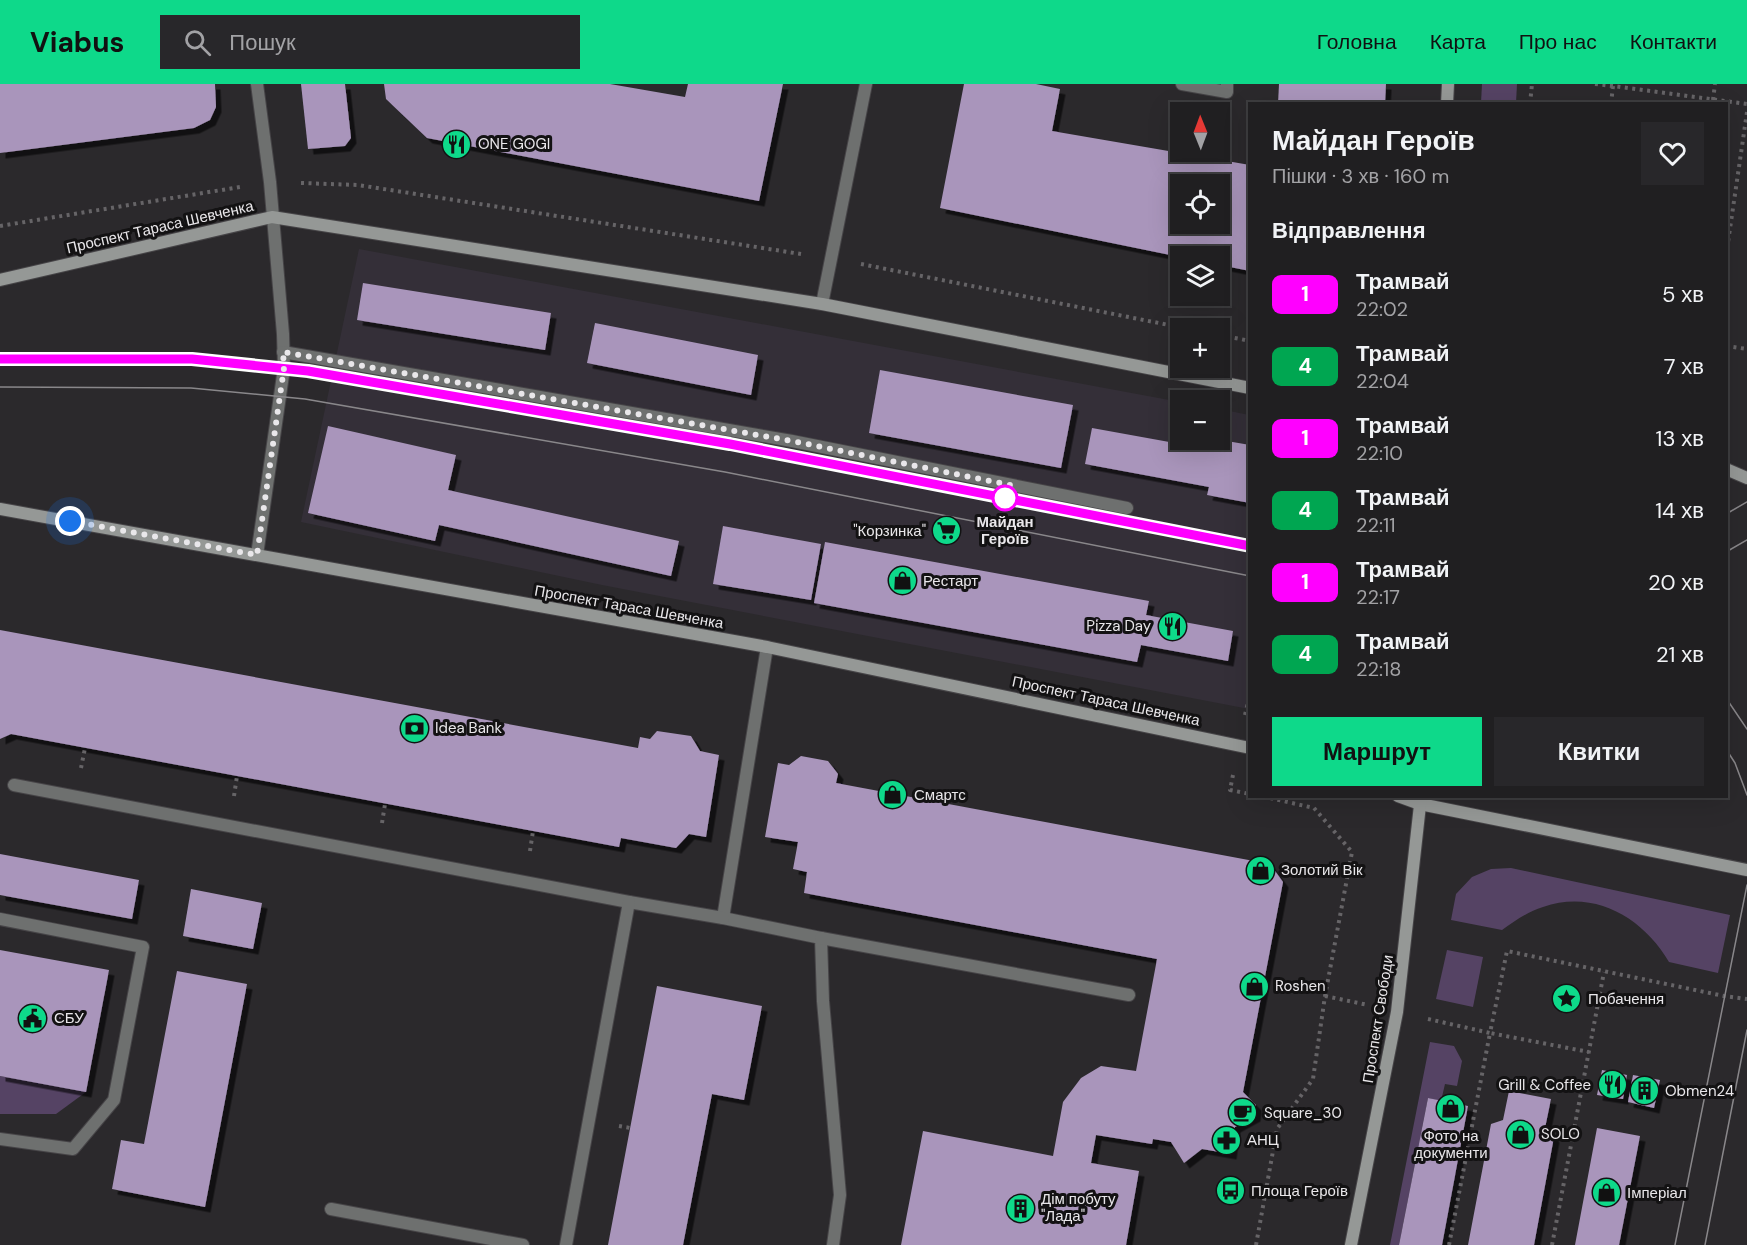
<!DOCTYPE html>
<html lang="uk">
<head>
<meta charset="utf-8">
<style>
	:root { --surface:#201f21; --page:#28272a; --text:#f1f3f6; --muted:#a2a2a5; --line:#3d3d3f; --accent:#0ed98a }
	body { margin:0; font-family:"DM Sans",sans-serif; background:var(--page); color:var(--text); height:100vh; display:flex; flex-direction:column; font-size:22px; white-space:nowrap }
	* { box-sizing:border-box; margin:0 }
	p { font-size:20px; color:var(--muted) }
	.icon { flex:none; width:33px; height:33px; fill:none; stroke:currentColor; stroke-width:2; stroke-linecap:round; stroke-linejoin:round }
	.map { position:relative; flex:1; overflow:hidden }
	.details { position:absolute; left:1248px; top:18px; width:480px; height:696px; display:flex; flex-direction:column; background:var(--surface); border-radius:0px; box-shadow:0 6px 24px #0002,0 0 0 2px var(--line) }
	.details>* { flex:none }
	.badge { padding:0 12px; border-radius:9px; font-size:21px; line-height:39px }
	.needle { width:39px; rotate:359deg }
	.controls { position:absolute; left:1170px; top:18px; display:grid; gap:12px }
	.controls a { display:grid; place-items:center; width:60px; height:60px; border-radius:0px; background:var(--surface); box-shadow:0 6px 24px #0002,0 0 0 2px var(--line); font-size:30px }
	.you { position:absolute; width:30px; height:30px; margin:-15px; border:4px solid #fff; border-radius:50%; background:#1a73e8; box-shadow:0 0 0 9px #1a73e833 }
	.map>.badge { position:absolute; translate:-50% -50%; box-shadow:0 0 0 3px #fff }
	h2 { padding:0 24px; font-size:22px; line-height:54px }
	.round { display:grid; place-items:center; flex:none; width:63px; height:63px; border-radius:0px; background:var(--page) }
	.overview { display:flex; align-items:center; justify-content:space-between; height:102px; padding:0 24px }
	h1 { font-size:28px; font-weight:700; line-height:45px }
	.primary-button { display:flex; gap:12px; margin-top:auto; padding:12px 24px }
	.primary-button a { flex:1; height:69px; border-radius:0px; background:var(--accent); color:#111; font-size:24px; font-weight:700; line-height:69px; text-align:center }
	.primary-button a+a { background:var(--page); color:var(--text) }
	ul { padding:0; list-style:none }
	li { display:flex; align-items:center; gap:18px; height:72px; padding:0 24px }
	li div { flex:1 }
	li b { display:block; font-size:22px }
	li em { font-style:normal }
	li .badge { min-width:66px; font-weight:700; text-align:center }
	header { display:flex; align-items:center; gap:36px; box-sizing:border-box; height:84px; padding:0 30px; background:var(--accent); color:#111 }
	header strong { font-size:28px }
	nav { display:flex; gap:33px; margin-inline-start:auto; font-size:21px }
	.search { width:420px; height:54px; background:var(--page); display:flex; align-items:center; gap:15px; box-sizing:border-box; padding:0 21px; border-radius:0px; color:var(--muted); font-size:22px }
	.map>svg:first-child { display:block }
	.built { fill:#342f38 }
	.green { fill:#554364 }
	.building { fill:#a995bb; fill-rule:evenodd; filter:url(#shadow) }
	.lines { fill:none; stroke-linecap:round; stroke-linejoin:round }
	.lane-casing { stroke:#464447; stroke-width:14 }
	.street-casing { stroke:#464447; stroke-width:14 }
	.secondary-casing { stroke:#464447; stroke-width:14 }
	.path { stroke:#666467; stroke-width:4; stroke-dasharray:3 4.5; stroke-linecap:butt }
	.lane { stroke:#6e706f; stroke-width:12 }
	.street { stroke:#6e706f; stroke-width:12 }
	.secondary { stroke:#959896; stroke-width:12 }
	.tram { stroke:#89878a; stroke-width:1.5 }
	.line-casing { stroke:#fff; stroke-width:14 }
	.line { stroke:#f0f; stroke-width:9 }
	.walk { stroke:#e9e7ea; stroke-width:6; stroke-dasharray:0 10.8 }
	.stop-dot { fill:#fff; stroke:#f0f; stroke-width:3 }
	.labels { text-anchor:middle; stroke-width:6; stroke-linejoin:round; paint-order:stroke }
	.poi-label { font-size:15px; fill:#e9e7ea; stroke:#131213; text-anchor:start }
	.street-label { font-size:15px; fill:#e9e7ea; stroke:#131213 }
	.stop-label { font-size:15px; font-weight:bold; fill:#e9e7ea; stroke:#131213 }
</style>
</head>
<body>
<header>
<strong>Viabus</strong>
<div class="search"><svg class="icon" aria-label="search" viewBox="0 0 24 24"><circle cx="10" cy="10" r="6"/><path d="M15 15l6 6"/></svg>Пошук</div>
<nav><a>Головна</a><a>Карта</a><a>Про нас</a><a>Контакти</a></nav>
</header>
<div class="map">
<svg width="1747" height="1161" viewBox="0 0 1747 1161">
	<defs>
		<filter id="shadow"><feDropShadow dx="5.5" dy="5.5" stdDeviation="0" flood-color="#0009"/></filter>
	</defs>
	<rect width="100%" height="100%" fill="#2b292c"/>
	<path class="built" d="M359,165L1180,318V356H1220V325L1249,331V625L602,501L301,438Z"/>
	<g class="green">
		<path d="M1482,0H1517L1516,19H1481Z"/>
		<path d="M1511,784L1730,831L1718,889L1669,878C1643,834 1595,805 1543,823C1527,828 1515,837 1502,846L1451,836L1456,810L1472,793L1491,785Z"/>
		<path d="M1447,866L1483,873L1473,923L1436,915Z"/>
		<path d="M1430,958L1454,962L1462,977L1457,1002L1445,1000L1441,1017L1428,1014L1399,1161H1390Z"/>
		<path d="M0,992L86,1008L56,1030H0Z"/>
	</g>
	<g class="building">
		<path d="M0,0H215L216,23L210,36L194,44L0,69Z"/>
		<path d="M301,0H345L351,54L345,62L308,65Z"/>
		<path d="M384,0H610L685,13L688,0H783L759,117L427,54L386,15Z"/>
		<path d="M964,0H1036L1060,5L1052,47L1250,81V187L1220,181V172L1180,173L940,124ZM1180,100H1220V140H1180Z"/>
		<path d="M1279,0H1386L1385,20H1278Z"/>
		<path d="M363,199L551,229L545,266L357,236Z"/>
		<path d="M595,239L758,271L751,311L587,279Z"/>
		<path d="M880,286L1073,321L1061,384L869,349Z"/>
		<path d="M328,342L456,371L448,406L679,457L671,492L439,441L435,457L308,429Z"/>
		<path d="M1092,344L1219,367L1221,356L1250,361V419L1207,411L1209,403L1085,380Z"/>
		<path d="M723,442L821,460L811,516L713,500Z"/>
		<path d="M825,458L1149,517L1146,531L1233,547L1228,577L1141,561L1137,578L814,519Z"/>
		<path d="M0,546L638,664L640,653L650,655L657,647L691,652L700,667L719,671L706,753L689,750L676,764L621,754L619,763L11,650L0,655Z"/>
		<path d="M801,672L828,677L838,690L836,699L1270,780L1283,798L1243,1008L1256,1021L1255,1032L1235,1043L1231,1070L1202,1065L1184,1079L1171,1058L1153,1055L1152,1060L1096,1051L1091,1079L1139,1087L1126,1161H901L923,1047L1053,1072L1063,1018L1081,994L1101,982L1136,987L1157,875L804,809L807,788L793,785L798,758L765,753L778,679L789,681Z"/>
		<path d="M0,770L139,796L132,835L0,811Z"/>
		<path d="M191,805L262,819L253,865L183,852Z"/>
		<path d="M0,866L109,886L86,1008L0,992Z"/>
		<path d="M177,887L247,900L205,1123L112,1105L121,1056L144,1060Z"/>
		<path d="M657,902L762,922L744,1016L712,1010L683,1161H608Z"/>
		<path d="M1602,986L1627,991L1623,1015L1597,1011Z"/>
		<path d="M1633,991L1660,996L1654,1024L1628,1018Z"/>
		<path d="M1509,1007L1551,1015L1545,1044L1554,1053L1534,1161H1468L1491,1040L1503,1036Z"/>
		<path d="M1428,1014L1468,1022L1442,1161H1399Z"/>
		<path d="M1597,1044L1640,1052L1619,1161H1575Z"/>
	</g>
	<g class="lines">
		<defs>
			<g id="lane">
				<path d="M1182,0L1227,8V0"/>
				<path d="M822,220L866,0"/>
				<path d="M767,563L723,834L821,854L823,917L840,1111L833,1161"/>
				<path d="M14,701L629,818L723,834"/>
				<path d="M0,835L143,863L114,1016L73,1065L0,1055"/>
				<path d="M821,854L1129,911"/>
				<path d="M331,1125L523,1161"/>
				<path d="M566,1161L629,818"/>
			</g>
			<g id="street">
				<path d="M257,0L270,98L283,250L284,284L257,471"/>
				<path d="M283,268L792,357L1127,424"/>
			</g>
			<g id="secondary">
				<path d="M1447,20L1448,0"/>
				<path d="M0,196L272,133L822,220L1250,304"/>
				<path d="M1726,385L1747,394"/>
				<path d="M0,425L767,563L1250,664"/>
				<path d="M1398,712L1420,720L1747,786"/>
				<path d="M1351,1161L1397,928L1421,712"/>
			</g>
		</defs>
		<use href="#lane" class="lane-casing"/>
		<use href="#street" class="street-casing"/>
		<use href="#secondary" class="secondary-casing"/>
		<g class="path">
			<path d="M1595,0L1613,2"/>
			<path d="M1713,16L1715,0"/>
			<path d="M1530,20L1532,0"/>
			<path d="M1611,20L1613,2L1747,20"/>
			<path d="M301,99L358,101L801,170"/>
			<path d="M0,142L240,103"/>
			<path d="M1726,172L1747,28"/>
			<path d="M861,180L1184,244"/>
			<path d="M1220,251L1250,257"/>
			<path d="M1726,262L1747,265"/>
			<path d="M1245,631L1250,610"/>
			<path d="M81,684L85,664"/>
			<path d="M1233,691L1230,706L1250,710"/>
			<path d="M234,712L237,692"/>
			<path d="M382,739L385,720"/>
			<path d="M530,767L533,747"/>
			<path d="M1325,912L1368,921"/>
			<path d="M1428,935L1490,949L1507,867L1724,912L1747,915"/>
			<path d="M619,1042L630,1044"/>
			<path d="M1256,1161L1277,1045L1313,995L1325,912L1352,768L1314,724L1261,712"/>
			<path d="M1449,1161L1490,949L1589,968"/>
			<path d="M1552,1161L1604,888"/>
		</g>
		<use href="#lane" class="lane"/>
		<use href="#street" class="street"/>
		<use href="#secondary" class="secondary"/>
		<g class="tram">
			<path d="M0,275H192L308,287L730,360L1250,462"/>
			<path d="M0,303L191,304L305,315L725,388L1250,492"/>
			<path d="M1726,430L1747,418"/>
			<path d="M1726,468L1747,456"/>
			<path d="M1726,614L1747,645"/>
			<path d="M1726,665L1735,679L1747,711"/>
			<path d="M1675,1161L1747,801"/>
			<path d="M1705,1161L1747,946"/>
		</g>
	</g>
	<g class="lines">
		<defs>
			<path id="line" d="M0,275H192L308,287L730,360L1250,462"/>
		</defs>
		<use href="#line" class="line-casing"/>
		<use href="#line" class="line"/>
		<path class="walk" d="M70,437L257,471L284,284L283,268L792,357L1015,402L1005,414"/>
	</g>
	<defs>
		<symbol id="restaurant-disc" viewBox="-11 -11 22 22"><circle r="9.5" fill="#0ed98a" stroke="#131213"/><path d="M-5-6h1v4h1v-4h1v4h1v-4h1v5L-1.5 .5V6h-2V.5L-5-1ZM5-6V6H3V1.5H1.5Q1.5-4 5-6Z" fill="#111"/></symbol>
		<symbol id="supermarket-disc" viewBox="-11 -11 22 22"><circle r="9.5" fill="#0ed98a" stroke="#131213"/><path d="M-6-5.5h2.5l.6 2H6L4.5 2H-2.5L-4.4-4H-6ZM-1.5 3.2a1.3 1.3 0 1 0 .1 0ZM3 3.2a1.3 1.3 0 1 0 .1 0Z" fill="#111"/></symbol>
		<symbol id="shop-disc" viewBox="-11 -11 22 22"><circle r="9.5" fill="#0ed98a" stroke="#131213"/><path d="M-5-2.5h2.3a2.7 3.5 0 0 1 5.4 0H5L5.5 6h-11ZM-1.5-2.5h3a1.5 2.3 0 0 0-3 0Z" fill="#111"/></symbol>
		<symbol id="bank-disc" viewBox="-11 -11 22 22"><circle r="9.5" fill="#0ed98a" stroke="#131213"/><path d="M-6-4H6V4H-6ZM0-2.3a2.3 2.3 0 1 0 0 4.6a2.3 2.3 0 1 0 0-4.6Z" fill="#111"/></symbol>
		<symbol id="sight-disc" viewBox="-11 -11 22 22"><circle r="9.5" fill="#0ed98a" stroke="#131213"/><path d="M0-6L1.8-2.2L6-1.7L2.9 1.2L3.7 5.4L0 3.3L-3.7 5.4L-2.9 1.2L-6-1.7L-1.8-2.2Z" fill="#111"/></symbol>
		<symbol id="civic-disc" viewBox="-11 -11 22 22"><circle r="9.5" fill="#0ed98a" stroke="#131213"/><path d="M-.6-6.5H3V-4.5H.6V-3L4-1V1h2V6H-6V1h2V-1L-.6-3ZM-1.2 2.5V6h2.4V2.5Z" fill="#111"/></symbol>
		<symbol id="building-disc" viewBox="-11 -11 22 22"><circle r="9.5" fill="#0ed98a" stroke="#131213"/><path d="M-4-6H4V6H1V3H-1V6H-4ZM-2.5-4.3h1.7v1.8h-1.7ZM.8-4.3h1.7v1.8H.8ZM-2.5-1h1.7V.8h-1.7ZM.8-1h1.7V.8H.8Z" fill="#111"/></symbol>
		<symbol id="cafe-disc" viewBox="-11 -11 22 22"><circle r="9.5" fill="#0ed98a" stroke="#131213"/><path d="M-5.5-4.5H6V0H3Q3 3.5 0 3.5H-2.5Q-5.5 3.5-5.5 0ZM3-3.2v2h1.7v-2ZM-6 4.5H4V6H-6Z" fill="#111"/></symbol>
		<symbol id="pharmacy-disc" viewBox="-11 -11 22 22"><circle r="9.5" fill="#0ed98a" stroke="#131213"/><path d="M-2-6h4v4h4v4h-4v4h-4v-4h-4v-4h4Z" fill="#111"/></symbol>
		<symbol id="bus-disc" viewBox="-11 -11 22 22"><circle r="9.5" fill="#0ed98a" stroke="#131213"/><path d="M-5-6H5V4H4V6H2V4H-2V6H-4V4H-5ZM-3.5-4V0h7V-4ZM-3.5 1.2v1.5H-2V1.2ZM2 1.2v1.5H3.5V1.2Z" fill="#111"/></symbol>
	</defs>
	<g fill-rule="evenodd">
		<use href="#restaurant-disc" x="440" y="44" width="33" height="33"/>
		<use href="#supermarket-disc" x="930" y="430" width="33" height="33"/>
		<use href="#shop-disc" x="886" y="480" width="33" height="33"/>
		<use href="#restaurant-disc" x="1156" y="526" width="33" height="33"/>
		<use href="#bank-disc" x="398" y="628" width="33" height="33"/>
		<use href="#shop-disc" x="876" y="694" width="33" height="33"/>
		<use href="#shop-disc" x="1244" y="770" width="33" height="33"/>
		<use href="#shop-disc" x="1238" y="886" width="33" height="33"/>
		<use href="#sight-disc" x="1550" y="898" width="33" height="33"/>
		<use href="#civic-disc" x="16" y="918" width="33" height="33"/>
		<use href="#restaurant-disc" x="1596" y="984" width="33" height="33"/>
		<use href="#building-disc" x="1628" y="990" width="33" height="33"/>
		<use href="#shop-disc" x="1434" y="1008" width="33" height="33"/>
		<use href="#cafe-disc" x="1226" y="1012" width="33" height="33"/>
		<use href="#shop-disc" x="1504" y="1034" width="33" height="33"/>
		<use href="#pharmacy-disc" x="1210" y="1040" width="33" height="33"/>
		<use href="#bus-disc" x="1214" y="1090" width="33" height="33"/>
		<use href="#shop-disc" x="1590" y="1092" width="33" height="33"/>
		<use href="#building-disc" x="1004" y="1108" width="33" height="33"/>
	</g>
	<circle class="stop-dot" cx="1005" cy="414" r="12"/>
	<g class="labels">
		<g class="poi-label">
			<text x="478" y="65">ONE GOGI</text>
			<text x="926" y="452" text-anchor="end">"Корзинка"</text>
			<text x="923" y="502">Рестарт</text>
			<text x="1151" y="547" text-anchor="end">Pizza Day</text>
			<text x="435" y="649">Idea Bank</text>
			<text x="914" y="716">Смартс</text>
			<text x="1281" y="791">Золотий Вік</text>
			<text x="1275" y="907">Roshen</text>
			<text x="1588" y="920">Побачення</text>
			<text x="54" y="939">СБУ</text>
			<text x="1591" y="1006" text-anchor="end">Grill &amp; Coffee</text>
			<text x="1665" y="1012">Obmen24</text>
			<text x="1264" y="1034">Square_30</text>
			<text x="1541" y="1055">SOLO</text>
			<text x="1451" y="1057" text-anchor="middle">Фото на<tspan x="1451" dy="17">документи</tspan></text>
			<text x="1247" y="1061">АНЦ</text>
			<text x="1251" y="1112">Площа Героїв</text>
			<text x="1627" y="1114">Імперіал</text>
			<text x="1041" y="1120">Дім побуту<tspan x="1041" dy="17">"Лада"</tspan></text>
		</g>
		<g class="street-label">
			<text transform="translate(160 143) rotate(-13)" y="5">Проспект Тараса Шевченка</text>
			<text transform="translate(629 523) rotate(10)" y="5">Проспект Тараса Шевченка</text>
			<text transform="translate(1106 617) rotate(12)" y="5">Проспект Тараса Шевченка</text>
			<text transform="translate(1378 935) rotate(-81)" y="5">Проспект Свободи</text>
		</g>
		<g class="stop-label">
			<text x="1005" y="443">Майдан<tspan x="1005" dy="17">Героїв</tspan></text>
		</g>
	</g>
</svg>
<div class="controls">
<a><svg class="needle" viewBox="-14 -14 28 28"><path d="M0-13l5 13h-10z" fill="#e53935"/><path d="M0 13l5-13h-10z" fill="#a2a2a5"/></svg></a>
<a><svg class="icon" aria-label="locate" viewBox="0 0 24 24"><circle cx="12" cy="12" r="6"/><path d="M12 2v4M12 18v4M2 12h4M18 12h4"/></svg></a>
<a><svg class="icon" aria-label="layers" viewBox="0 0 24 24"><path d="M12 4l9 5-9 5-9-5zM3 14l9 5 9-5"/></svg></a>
<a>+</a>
<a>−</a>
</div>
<div class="you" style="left:70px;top:437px"></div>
<section class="details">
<div class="overview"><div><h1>Майдан Героїв</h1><p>Пішки · 3 хв · 160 m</p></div><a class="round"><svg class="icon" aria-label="heart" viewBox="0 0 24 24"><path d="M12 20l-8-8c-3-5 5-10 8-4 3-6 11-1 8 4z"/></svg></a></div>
<h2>Відправлення</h2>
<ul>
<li><span class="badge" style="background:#f0f;color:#fff">1</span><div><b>Трамвай</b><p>22:02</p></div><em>5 хв</em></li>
<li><span class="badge" style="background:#00a651;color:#fff">4</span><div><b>Трамвай</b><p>22:04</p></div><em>7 хв</em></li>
<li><span class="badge" style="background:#f0f;color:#fff">1</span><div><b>Трамвай</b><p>22:10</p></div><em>13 хв</em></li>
<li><span class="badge" style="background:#00a651;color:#fff">4</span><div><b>Трамвай</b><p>22:11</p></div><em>14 хв</em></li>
<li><span class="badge" style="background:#f0f;color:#fff">1</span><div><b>Трамвай</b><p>22:17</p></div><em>20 хв</em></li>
<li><span class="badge" style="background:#00a651;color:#fff">4</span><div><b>Трамвай</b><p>22:18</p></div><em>21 хв</em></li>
</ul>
<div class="primary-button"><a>Маршрут</a><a>Квитки</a></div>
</section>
</div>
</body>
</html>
